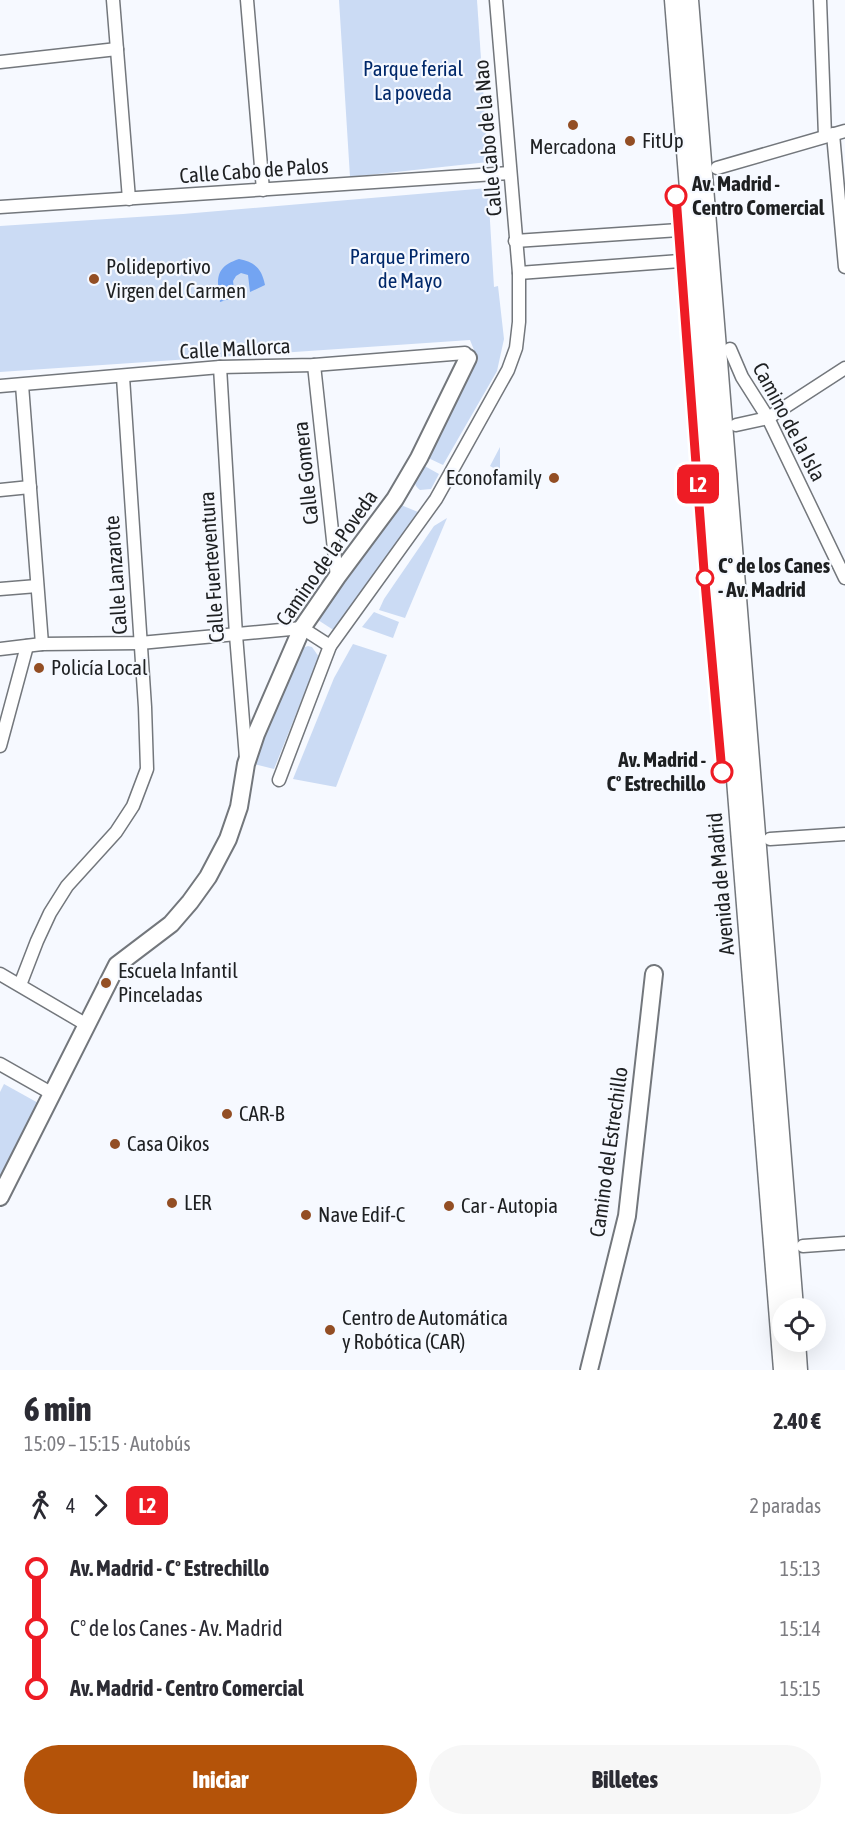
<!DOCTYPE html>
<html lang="es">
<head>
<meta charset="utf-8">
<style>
	:root { --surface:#fff; --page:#f7f7f7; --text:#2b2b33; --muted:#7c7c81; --accent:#b45309 }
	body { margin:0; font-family:"Asap Condensed",sans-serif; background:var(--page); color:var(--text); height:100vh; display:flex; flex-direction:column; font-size:22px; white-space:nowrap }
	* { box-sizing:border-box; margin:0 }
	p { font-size:20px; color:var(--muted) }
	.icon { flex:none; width:33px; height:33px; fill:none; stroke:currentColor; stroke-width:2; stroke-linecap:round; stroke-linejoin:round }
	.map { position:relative; height:1370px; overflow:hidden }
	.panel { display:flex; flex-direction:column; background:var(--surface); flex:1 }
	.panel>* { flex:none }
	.badge { padding:0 12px; border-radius:9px; font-size:21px; line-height:39px }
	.fabs { position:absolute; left:772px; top:1298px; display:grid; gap:12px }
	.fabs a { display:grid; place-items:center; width:54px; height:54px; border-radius:50%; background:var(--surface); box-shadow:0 6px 24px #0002; font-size:30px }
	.map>.badge { position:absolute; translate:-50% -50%; box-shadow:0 0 0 3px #fff }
	.legs { display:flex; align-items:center; gap:9px; height:66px; padding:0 24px; font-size:20px }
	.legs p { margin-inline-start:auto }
	.headline { display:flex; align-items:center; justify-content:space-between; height:102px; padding:0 24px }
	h1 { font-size:33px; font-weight:800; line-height:45px }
	.cta { display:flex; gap:12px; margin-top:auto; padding:12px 24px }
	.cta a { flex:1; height:69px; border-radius:36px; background:var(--accent); color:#fff; font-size:24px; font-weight:800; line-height:69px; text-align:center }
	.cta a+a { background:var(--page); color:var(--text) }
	ul { padding:0 24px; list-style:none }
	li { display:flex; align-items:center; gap:21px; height:60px; font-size:22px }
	li i { display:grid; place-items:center; width:9px; height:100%; margin:0 8px; background:currentColor }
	li i::after { content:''; width:15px; height:15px; margin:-8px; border:4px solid; border-radius:50%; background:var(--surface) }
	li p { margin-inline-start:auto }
	li:first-child i { background:linear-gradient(#0000 50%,currentColor 0) }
	li:last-child i { background:linear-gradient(currentColor 50%,#0000 0) }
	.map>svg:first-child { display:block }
	.green { fill:#cbdbf4 }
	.water { fill:#73a4f2 }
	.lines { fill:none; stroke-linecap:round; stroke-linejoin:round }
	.minor-casing { stroke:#73777c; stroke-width:15 }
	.major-casing { stroke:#73777c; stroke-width:20 }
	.highway-casing { stroke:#73777c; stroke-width:21 }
	.minor { stroke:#fff; stroke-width:12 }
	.major { stroke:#fff; stroke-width:16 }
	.highway { stroke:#fff; stroke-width:18 }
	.line-1-casing { stroke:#fff; stroke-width:14 }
	.line-1 { stroke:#ee1c25; stroke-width:9 }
	.poi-dot { fill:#934e24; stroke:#f6f9ff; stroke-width:2 }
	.stop-1-dot { fill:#fff; stroke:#ee1c25; stroke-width:3 }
	.labels { text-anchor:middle; stroke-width:4.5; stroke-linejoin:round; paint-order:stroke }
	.park-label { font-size:21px; fill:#00286a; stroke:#f6f9ff }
	.street-label { font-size:21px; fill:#1e2022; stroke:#f6f9ff }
	.poi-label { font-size:21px; fill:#1e2022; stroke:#f6f9ff; text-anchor:start }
	.stop-label { font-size:21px; font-weight:bold; fill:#1e2022; stroke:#f6f9ff; text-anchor:start }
</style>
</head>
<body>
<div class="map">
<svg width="845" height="1370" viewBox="0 0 845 1370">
	<rect width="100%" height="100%" fill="#f6f9ff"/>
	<g class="green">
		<path d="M339,0H477L488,162L350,177Z"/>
		<path d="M488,188L494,287L498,286L504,339L497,371L443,465L424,456L478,360L470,340L0,372V226L183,214Z"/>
		<path d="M500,447V487L489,482L497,470L490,466Z"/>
		<path d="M421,464L439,474L431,489L420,490C410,482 416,474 421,464Z"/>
		<path d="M401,505L418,512L335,631L318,620Z"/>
		<path d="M447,518L405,618L379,610L384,599L434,526Z"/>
		<path d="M374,612L399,622L393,638L362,627Z"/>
		<path d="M353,644L387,655L336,787L293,779L334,678Z"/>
		<path d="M308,646L312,647L319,657L274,769L254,764L287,677L302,648Z"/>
		<path d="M4,1084L40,1104L0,1181V1092Z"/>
	</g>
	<path class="water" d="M239,259C255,262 262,269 265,285L250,292L248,275L241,273L236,276L233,281L235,297L220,302C217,280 214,267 239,259Z"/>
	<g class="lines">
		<defs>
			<g id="minor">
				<path d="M113,0L129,199"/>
				<path d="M247,0L263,190"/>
				<path d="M820,0L825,136"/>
				<path d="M0,62L117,49"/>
				<path d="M833,134L845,267"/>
				<path d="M717,168L845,131"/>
				<path d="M0,207L510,173"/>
				<path d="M515,241L679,230"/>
				<path d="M519,273L680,261"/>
				<path d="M730,349L742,377L768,418L845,578"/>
				<path d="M314,365L337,577"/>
				<path d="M220,367L236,635L246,758"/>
				<path d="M22,385L42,644"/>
				<path d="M0,386L220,367L314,365L465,353L468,358"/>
				<path d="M736,425L768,418L845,368"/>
				<path d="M0,490L30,487"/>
				<path d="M0,589L37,586"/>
				<path d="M0,649L42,644L140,643L302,628L330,646"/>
				<path d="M0,746L27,646"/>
				<path d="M279,780L330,646L436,499L508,370L516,348L519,322V273L496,0"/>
				<path d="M770,839L845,834"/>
				<path d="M0,974L87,1025"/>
				<path d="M20,985L37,941L50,913L67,886L116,832L133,806L147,769L145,707L123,377"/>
				<path d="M0,1064L51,1093"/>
				<path d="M803,1246L845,1243"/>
			</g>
			<g id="major">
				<path d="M0,1197L117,965L171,924L190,902L208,877L228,839L239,807L246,764L256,734L302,628L337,577L395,499L419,458L468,358"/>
				<path d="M589,1370L627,1216L654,974"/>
			</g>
			<g id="highway">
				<path d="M674,0L783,1370"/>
				<path d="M689,0L794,1308"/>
				<path d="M796,1341L798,1370"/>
			</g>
		</defs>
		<use href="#minor" class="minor-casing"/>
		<use href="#major" class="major-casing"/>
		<use href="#highway" class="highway-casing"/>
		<use href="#minor" class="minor"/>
		<use href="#major" class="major"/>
		<use href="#highway" class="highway"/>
	</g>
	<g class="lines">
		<defs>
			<path id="line-1" d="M676,196L704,571L722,772"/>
		</defs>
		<use href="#line-1" class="line-1-casing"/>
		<use href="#line-1" class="line-1"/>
	</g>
	<g class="poi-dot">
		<circle cx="573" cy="125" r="6"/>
		<circle cx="630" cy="141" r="6"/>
		<circle cx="94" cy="279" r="6"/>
		<circle cx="554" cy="478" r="6"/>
		<circle cx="39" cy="668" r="6"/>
		<circle cx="106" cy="983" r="6"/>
		<circle cx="227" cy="1114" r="6"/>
		<circle cx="115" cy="1144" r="6"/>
		<circle cx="172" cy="1203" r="6"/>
		<circle cx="449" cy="1206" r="6"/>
		<circle cx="306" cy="1215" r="6"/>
		<circle cx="330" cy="1330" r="6"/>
	</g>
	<g class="stop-1-dot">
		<circle cx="676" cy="196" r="10"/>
		<circle cx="705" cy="578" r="8"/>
		<circle cx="722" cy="772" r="10"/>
	</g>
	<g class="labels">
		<g class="park-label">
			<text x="413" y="76">Parque ferial<tspan x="413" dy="24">La poveda</tspan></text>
			<text x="410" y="264">Parque Primero<tspan x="410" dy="24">de Mayo</tspan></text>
		</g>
		<g class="street-label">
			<text transform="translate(488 138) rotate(-95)" y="7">Calle Cabo de la Nao</text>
			<text transform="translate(254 171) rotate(-4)" y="7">Calle Cabo de Palos</text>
			<text transform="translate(235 349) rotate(-3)" y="7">Calle Mallorca</text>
			<text transform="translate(789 422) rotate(62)" y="7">Camino de la Isla</text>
			<text transform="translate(306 473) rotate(-96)" y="7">Calle Gomera</text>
			<text transform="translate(327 558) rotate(-55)" y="7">Camino de la Poveda</text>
			<text transform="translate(212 567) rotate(-94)" y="7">Calle Fuerteventura</text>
			<text transform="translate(116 575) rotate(-94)" y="7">Calle Lanzarote</text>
			<text transform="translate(721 884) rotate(-95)" y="7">Avenida de Madrid</text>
			<text transform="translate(609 1152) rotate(-82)" y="7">Camino del Estrechillo</text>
		</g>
		<g class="poi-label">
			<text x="642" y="148">FitUp</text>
			<text x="573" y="154" text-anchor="middle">Mercadona</text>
			<text x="106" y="274">Polideportivo<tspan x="106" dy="24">Virgen del Carmen</tspan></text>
			<text x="542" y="485" text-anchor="end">Econofamily</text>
			<text x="51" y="675">Policía Local</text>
			<text x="118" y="978">Escuela Infantil<tspan x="118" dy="24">Pinceladas</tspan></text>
			<text x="239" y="1121">CAR-B</text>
			<text x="127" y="1151">Casa Oikos</text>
			<text x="184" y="1210">LER</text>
			<text x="461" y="1213">Car - Autopia</text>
			<text x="318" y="1222">Nave Edif-C</text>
			<text x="342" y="1325">Centro de Automática<tspan x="342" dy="24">y Robótica (CAR)</tspan></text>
		</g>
		<g class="stop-label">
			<text x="692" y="191">Av. Madrid -<tspan x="692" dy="24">Centro Comercial</tspan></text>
			<text x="718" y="573">Cº de los Canes<tspan x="718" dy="24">- Av. Madrid</tspan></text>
			<text x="706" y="767" text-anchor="end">Av. Madrid -<tspan x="706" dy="24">Cº Estrechillo</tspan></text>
		</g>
	</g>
</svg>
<div class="fabs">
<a><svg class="icon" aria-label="locate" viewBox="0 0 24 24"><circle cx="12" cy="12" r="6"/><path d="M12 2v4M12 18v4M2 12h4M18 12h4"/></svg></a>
</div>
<b class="badge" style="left:698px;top:484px;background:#ee1c25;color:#fff">L2</b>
</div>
<section class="panel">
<div class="headline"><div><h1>6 min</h1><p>15:09 – 15:15 · Autobús</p></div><b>2.40 €</b></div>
<div class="legs"><svg class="icon" aria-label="walk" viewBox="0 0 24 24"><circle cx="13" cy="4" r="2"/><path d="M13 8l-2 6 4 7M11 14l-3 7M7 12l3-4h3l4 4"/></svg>4<svg class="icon" aria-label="forward" viewBox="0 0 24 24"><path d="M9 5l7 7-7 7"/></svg><b class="badge" style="background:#ee1c25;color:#fff">L2</b><p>2 paradas</p></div>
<ul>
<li><i style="color:#ee1c25"></i><b>Av. Madrid - Cº Estrechillo</b><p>15:13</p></li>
<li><i style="color:#ee1c25"></i><span>Cº de los Canes - Av. Madrid</span><p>15:14</p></li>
<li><i style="color:#ee1c25"></i><b>Av. Madrid - Centro Comercial</b><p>15:15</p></li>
</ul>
<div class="cta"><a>Iniciar</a><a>Billetes</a></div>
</section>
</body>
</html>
